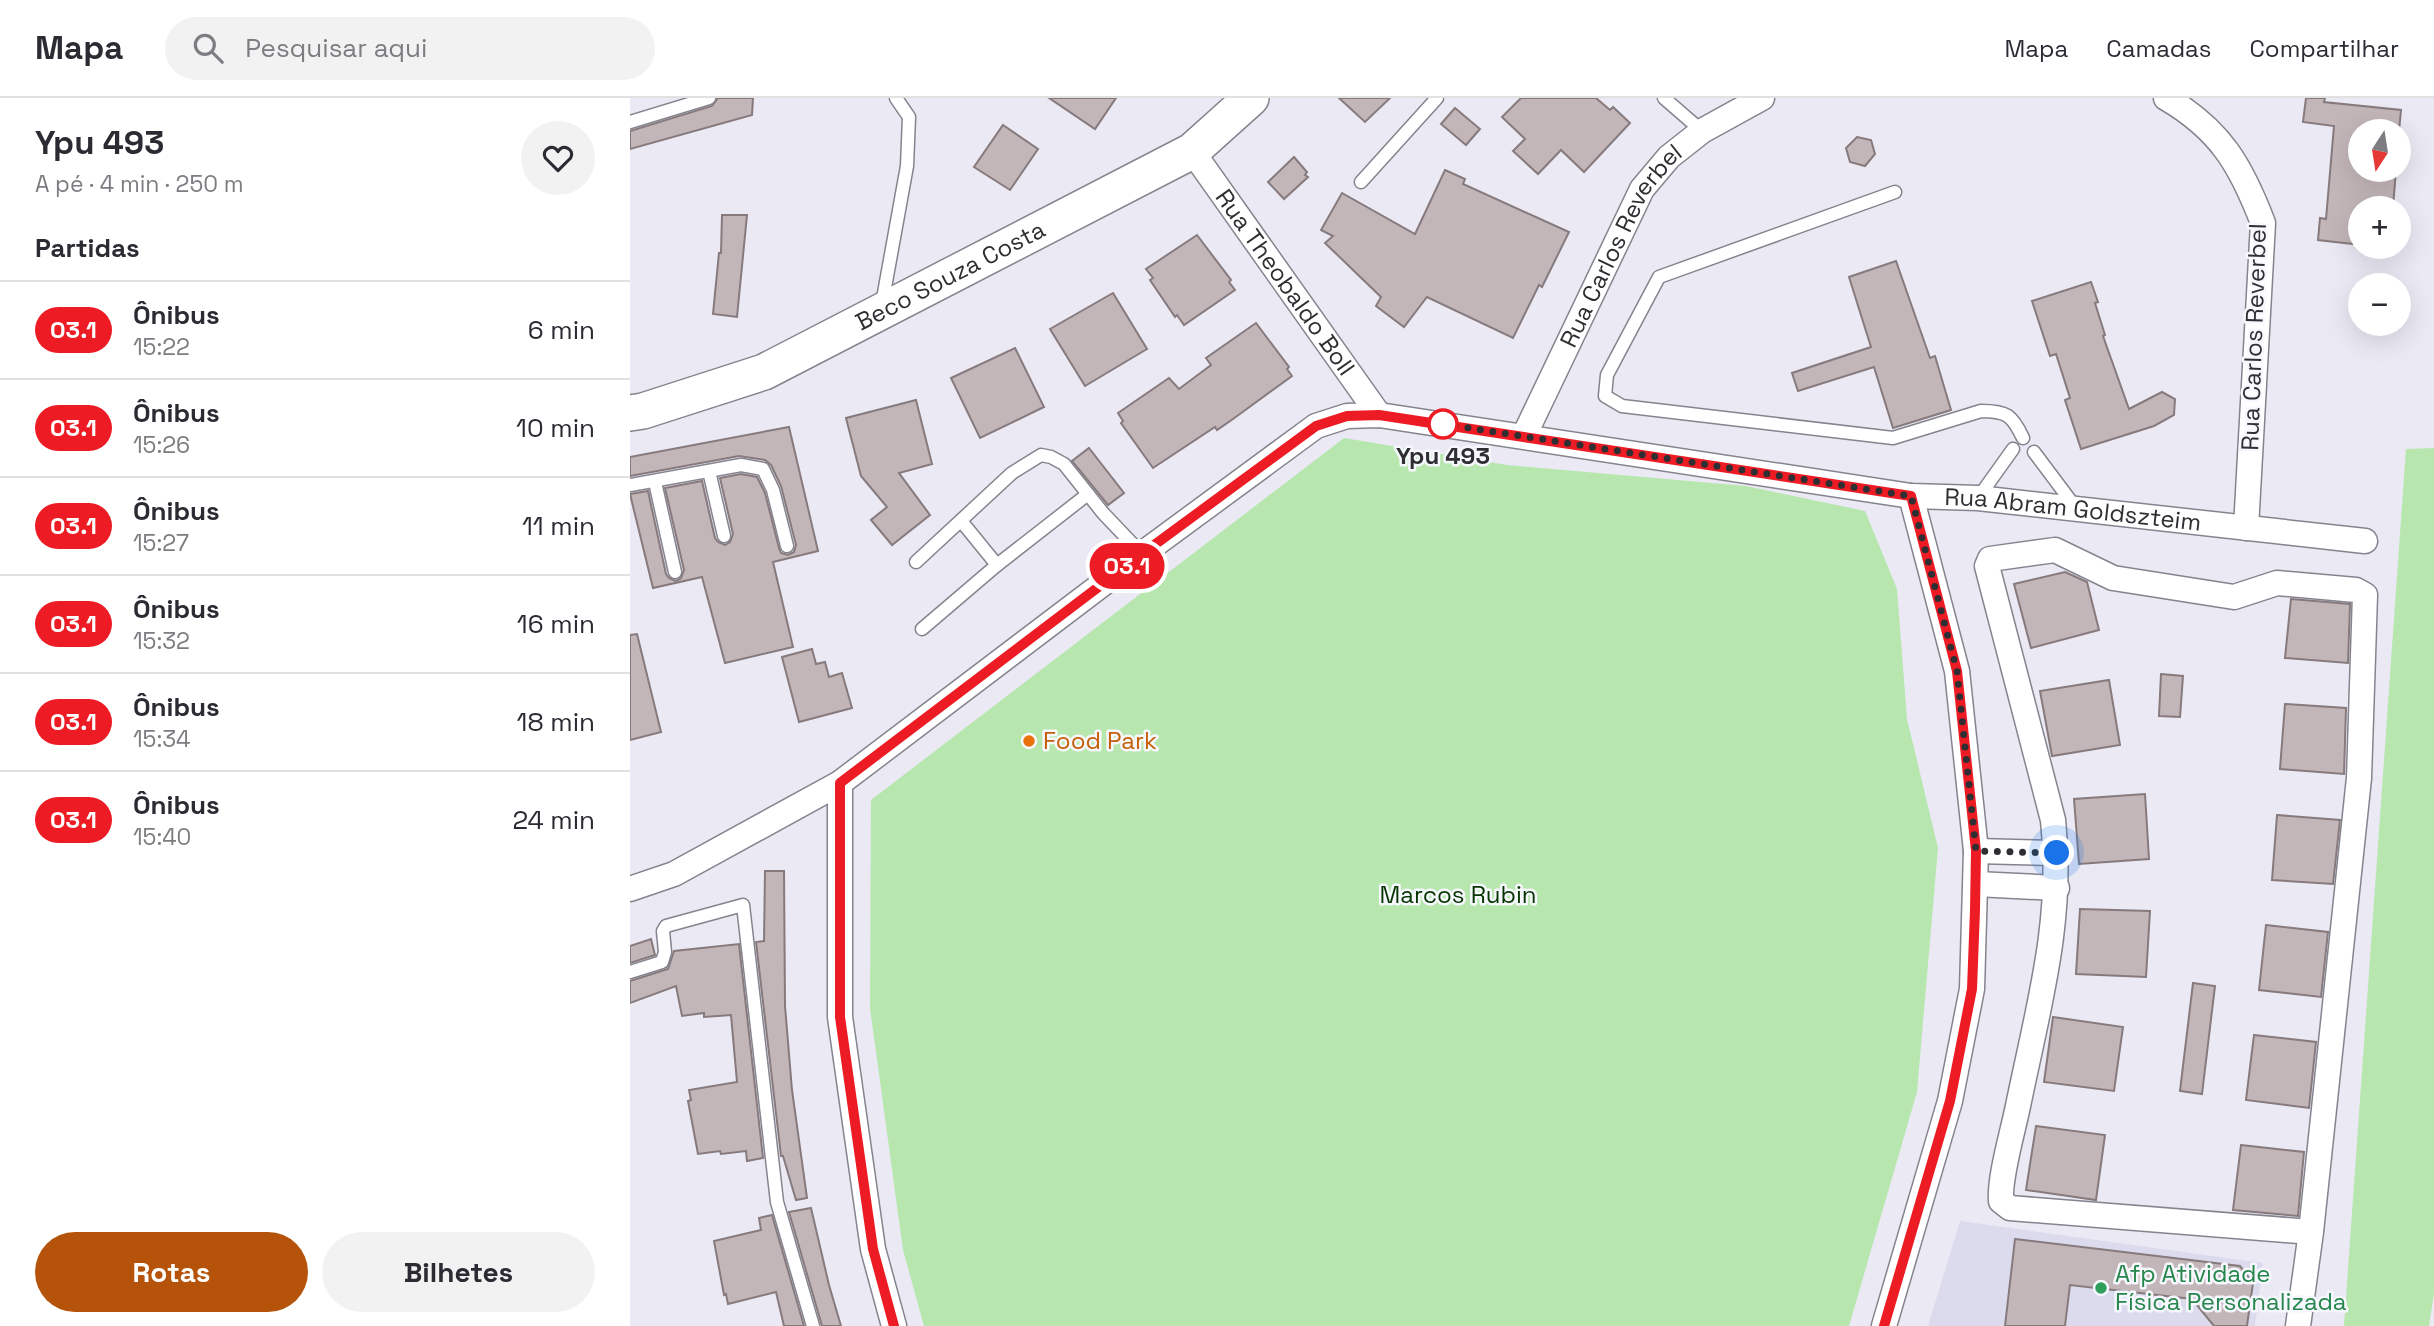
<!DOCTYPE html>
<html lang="pt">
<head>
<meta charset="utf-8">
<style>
	:root { --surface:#fff; --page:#f2f2f3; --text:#2b2b33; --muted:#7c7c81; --line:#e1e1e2; --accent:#b45309 }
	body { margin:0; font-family:"Space Grotesk",sans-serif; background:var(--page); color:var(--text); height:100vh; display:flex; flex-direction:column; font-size:26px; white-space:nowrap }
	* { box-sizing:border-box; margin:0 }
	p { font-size:23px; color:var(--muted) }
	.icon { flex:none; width:38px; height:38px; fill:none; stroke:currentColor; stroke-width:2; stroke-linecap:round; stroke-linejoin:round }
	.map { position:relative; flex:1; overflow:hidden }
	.drawer { display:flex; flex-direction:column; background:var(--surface); width:630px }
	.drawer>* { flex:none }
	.badge { padding:0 14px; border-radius:23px; font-size:24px; line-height:46px }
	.needle { width:46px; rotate:192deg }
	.tools { position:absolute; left:1718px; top:21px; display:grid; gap:14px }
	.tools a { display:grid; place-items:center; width:63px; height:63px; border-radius:50%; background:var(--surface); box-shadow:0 7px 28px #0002; font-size:35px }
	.you { position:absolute; width:35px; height:35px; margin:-18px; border:5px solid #fff; border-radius:50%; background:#1a73e8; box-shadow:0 0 0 10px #1a73e833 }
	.map>.badge { position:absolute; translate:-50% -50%; box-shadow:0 0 0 4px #fff }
	h2 { padding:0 35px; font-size:26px; line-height:63px }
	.round { display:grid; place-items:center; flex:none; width:74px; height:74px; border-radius:37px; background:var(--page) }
	.overview { display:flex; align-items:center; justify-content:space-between; height:119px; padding:0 35px }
	h1 { font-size:33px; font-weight:800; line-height:52px }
	.action { display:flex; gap:14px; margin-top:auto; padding:14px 35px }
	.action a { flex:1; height:80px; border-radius:42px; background:var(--accent); color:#fff; font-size:28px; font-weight:800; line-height:80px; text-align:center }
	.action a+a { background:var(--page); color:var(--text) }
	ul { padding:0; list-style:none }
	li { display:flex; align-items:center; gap:21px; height:98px; padding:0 35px; border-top:2px solid var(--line) }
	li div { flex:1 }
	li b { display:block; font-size:26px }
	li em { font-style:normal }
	li .badge { min-width:77px; font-weight:700; text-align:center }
	header { display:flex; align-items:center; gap:42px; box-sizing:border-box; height:98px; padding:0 35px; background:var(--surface); border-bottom:2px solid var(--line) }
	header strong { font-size:33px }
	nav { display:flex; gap:38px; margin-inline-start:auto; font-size:24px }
	.search { width:490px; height:63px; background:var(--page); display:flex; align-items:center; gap:18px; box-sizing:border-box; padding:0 24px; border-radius:38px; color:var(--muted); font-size:26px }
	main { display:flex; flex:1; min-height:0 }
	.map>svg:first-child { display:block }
	.built { fill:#dcdbee }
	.green { fill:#b7e7ae }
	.building { fill:#c3b6b9; stroke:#867a7d; stroke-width:2 }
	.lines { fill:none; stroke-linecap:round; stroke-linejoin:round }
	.lane-casing { stroke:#85848e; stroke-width:15 }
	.street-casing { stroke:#85848e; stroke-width:27 }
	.secondary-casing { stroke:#85848e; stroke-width:38 }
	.lane { stroke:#fff; stroke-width:12 }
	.street { stroke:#fff; stroke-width:24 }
	.secondary { stroke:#fff; stroke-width:35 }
	.line-casing { stroke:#fff; stroke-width:16 }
	.line { stroke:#ed1c24; stroke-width:10 }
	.walk { stroke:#2f2f33; stroke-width:7; stroke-dasharray:0 12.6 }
	.stop-dot { fill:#fff; stroke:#ed1c24; stroke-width:3.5 }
	.food-dot { fill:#e8710a; stroke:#f7f7fe; stroke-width:2.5 }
	.leisure-dot { fill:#2e9e5b; stroke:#f7f7fe; stroke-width:2.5 }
	.labels { text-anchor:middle; stroke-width:5; stroke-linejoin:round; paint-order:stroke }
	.street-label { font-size:24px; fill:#2f2f33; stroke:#f7f7fe }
	.stop-label { font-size:24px; font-weight:bold; fill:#2f2f33; stroke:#f7f7fe }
	.food-label { font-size:24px; fill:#c56008; stroke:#f7f7fe; text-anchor:start }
	.park-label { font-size:24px; fill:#063600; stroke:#f7f7fe }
	.leisure-label { font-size:24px; fill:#27864d; stroke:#f7f7fe; text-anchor:start }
</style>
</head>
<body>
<header>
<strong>Mapa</strong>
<div class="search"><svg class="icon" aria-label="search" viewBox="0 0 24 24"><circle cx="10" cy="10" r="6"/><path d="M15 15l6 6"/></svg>Pesquisar aqui</div>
<nav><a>Mapa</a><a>Camadas</a><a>Compartilhar</a></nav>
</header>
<main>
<section class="drawer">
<div class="overview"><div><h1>Ypu 493</h1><p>A pé · 4 min · 250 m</p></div><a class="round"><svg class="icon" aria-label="heart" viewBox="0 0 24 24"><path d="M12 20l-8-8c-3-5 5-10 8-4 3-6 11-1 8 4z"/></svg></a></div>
<h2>Partidas</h2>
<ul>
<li><span class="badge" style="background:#ed1c24;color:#fff">03.1</span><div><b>Ônibus</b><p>15:22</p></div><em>6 min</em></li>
<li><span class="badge" style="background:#ed1c24;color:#fff">03.1</span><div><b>Ônibus</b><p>15:26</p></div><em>10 min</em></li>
<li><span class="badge" style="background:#ed1c24;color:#fff">03.1</span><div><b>Ônibus</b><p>15:27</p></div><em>11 min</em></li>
<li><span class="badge" style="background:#ed1c24;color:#fff">03.1</span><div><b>Ônibus</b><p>15:32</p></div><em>16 min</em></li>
<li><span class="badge" style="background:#ed1c24;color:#fff">03.1</span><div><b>Ônibus</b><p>15:34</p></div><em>18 min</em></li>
<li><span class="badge" style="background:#ed1c24;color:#fff">03.1</span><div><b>Ônibus</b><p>15:40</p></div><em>24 min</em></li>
</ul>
<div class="action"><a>Rotas</a><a>Bilhetes</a></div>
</section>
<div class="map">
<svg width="1804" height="1228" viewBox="0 0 1804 1228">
	<rect width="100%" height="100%" fill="#eae9f4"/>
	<path class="built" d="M1330,1123L1633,1165L1625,1228H1298Z"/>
	<g class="green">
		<path d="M714,340L877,367L1116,388L1235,413L1267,491L1277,621L1308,750L1287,994L1219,1228H294L273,1152L240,910L241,702Z"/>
		<path d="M1804,350V1195L1799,1228H1714L1776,351Z"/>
	</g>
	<g class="building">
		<path d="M88,0H123L122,17L0,51V33L82,8Z"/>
		<path d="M419,0H486L465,31Z"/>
		<path d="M709,0H760L735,24Z"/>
		<path d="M891,0H966L980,12L983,9L1000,25L954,74L931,52L908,76L883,53L895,41L872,19Z"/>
		<path d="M1676,0H1695L1694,4L1771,12L1769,33H1731V72H1766L1763,109L1731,110V147L1688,142L1690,120L1696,121L1704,28L1673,24Z"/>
		<path d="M825,10L850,31L836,47L811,26Z"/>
		<path d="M373,27L408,51L380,92L344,69Z"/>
		<path d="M1227,39L1241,42L1245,56L1235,68L1220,64L1216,50Z"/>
		<path d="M664,59L677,74L675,77L678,79L654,101L638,84Z"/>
		<path d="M815,72L835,81L833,86L939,134L912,189L909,187L883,240L797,199L774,229L746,208L751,199L695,145L703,138L691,132L712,95L785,136Z"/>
		<path d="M92,117H117L107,219L83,216L89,155H91Z"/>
		<path d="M567,137L601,182L599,184L605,192L554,227L547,217L545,219L520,182L523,180L516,171Z"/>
		<path d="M1266,163L1300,260L1305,258L1321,312L1263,330L1244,269L1168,293L1162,275L1241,249L1219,179Z"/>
		<path d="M1461,184L1468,204L1465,205L1475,237L1473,238L1499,311L1532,294L1545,301L1544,317L1524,328L1451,351L1435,302L1440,300L1426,256L1420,258L1402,203Z"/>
		<path d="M483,195L517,251L455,288L420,231Z"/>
		<path d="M626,225L659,269L657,271L662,278L603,321L587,332L585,329L523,370L491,325L493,323L488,315L539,280L549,291L581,267L576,260Z"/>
		<path d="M385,250L414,309L350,340L321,280Z"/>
		<path d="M286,302L302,366L269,375L300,417L262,447L241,422L257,409L231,378L216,320Z"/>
		<path d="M159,329L188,453L143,464L163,549L95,565L72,479L23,490L0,396L18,393L36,476L39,480L46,483L51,480L54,472L35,390L72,383L85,440L88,444L95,447L100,444L103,436L90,380L111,376L127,379L135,395L149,450L151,455L158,457L164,454L166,447L151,388L141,367L135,362L109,358L0,378V359Z"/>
		<path d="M459,350L494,395L478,407L442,363Z"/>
		<path d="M1435,474L1457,484L1469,532L1401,550L1384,486Z"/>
		<path d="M1661,501L1720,506L1718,565L1655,560Z"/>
		<path d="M7,536L31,634L0,642V537Z"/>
		<path d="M182,551L186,566L195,564L199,579L212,575L222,610L169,624L152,559Z"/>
		<path d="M1531,576L1553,578L1550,619L1529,618Z"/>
		<path d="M1479,582L1490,647L1422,658L1410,593Z"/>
		<path d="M1655,606L1716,610L1714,676L1650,671Z"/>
		<path d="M1515,696L1519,761L1449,766L1444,701Z"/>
		<path d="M1647,717L1710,722L1703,786L1642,782Z"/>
		<path d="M135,773H154L155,908L162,992L177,1100L166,1102L153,1058H151L126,844L134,843Z"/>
		<path d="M1450,811L1520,813L1516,879L1446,876Z"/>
		<path d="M1636,827L1698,834L1691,899L1629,892Z"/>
		<path d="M21,841L25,857L0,865V848Z"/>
		<path d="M109,846L133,1060L117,1063L116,1053L91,1056L90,1053L68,1056L58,1003L61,1002L59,992L107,984L101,917L74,919V915L52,918L46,888L0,905V883L38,871L44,853Z"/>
		<path d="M1563,885L1585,888L1572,996L1550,993Z"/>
		<path d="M1423,919L1493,929L1484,993L1414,984Z"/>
		<path d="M1624,937L1686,944L1679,1010L1616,1002Z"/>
		<path d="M1406,1028L1475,1037L1466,1102L1396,1092Z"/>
		<path d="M1611,1047L1674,1054L1668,1118L1603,1112Z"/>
		<path d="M181,1110L199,1187L211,1228H192L159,1114Z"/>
		<path d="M142,1117L174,1228H154L146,1194L98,1206L96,1196L94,1197L84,1143L131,1132L129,1120Z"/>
		<path d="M1385,1141L1610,1168L1623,1185L1617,1228H1584L1562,1201L1440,1187L1435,1228H1375Z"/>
	</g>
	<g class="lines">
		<defs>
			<g id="lane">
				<path d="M1034,0L1072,33"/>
				<path d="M0,24L79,0"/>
				<path d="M731,84L807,0"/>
				<path d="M1265,94L1029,179L977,277L975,298L992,308L1263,340L1351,313C1377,313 1382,317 1393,340"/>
				<path d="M252,206L277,68L279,19L266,0"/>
				<path d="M1404,354L1446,410"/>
				<path d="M79,373L94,438"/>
				<path d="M25,384L45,474"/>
				<path d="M0,387L111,367L133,371L143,392L157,448"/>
				<path d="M1348,400L1383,351"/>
				<path d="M332,424L367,467"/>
				<path d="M286,464L382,375L411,357L421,359L434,366L473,415L512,456"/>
				<path d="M292,531L367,467L458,396"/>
				<path d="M0,874L32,864L35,854L33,833L36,828L113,807L147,1104L183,1228"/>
			</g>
			<g id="street">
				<path d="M1536,0C1591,32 1611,68 1633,125L1616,430"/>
				<path id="s1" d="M562,53L749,317"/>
				<path id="s2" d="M894,338L1012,91L1039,59L1072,33L1132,0"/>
				<path d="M210,685V919L243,1151L264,1228"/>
				<path d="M1346,753L1427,755"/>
				<path d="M1346,786L1427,790"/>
				<path id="s3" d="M0,791L44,776L210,685L512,456L686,328L717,318L749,317L1281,398L1348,400L1735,443"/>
				<path d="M1254,1228L1320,1003L1342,891L1346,753L1327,573L1281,398"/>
				<path d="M1668,1228L1681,1134L1380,1110L1371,1103C1369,1080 1383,1033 1388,1008C1408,910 1434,822 1423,722L1357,468L1360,461L1425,452L1483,480L1604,499L1647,485L1726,492L1735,497L1729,680L1681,1134"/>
			</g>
			<g id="secondary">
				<path id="s4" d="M0,315L13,313L134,274L562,53L621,0"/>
			</g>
		</defs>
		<use href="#lane" class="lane-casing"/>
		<use href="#street" class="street-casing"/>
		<use href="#secondary" class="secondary-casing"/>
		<use href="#lane" class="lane"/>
		<use href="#street" class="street"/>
		<use href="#secondary" class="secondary"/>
	</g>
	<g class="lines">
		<defs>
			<path id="line" d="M264,1228L243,1151L210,919V685L512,456L686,328L717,318L749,317L1281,398L1327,573L1346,753L1345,812L1342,891L1320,1003L1254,1228"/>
		</defs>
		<use href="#line" class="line-casing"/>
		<use href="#line" class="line"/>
		<path class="walk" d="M813,326L1281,398L1327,573L1346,753L1427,755"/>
	</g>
	<circle class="stop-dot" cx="813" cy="326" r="14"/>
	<circle class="food-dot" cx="399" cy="643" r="7"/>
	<circle class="leisure-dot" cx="1471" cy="1190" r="7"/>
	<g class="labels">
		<g class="street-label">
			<text dy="8" stroke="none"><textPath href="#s2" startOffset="214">Rua Carlos Reverbel</textPath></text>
			<text dy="8" stroke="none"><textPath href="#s4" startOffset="350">Beco Souza Costa</textPath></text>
			<text dy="8" stroke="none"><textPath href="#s1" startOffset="161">Rua Theobaldo Boll</textPath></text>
			<text transform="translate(1624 239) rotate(-88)" y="8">Rua Carlos Reverbel</text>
			<text dy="8" stroke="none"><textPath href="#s3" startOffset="1596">Rua Abram Goldszteim</textPath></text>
		</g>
		<g class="stop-label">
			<text x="813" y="366">Ypu 493</text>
		</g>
		<g class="food-label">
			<text x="413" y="651">Food Park</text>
		</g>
		<g class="park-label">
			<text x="828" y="805">Marcos Rubin</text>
		</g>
		<g class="leisure-label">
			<text x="1485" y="1184">Afp Atividade<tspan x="1485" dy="28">Física Personalizada</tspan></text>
		</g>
	</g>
</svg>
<div class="tools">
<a><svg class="needle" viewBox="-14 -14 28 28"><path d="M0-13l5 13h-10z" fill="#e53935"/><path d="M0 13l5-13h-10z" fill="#7c7c81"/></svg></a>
<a>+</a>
<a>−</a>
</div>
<div class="you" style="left:1427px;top:755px"></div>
<b class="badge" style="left:497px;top:468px;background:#ed1c24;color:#fff">03.1</b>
</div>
</main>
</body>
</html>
